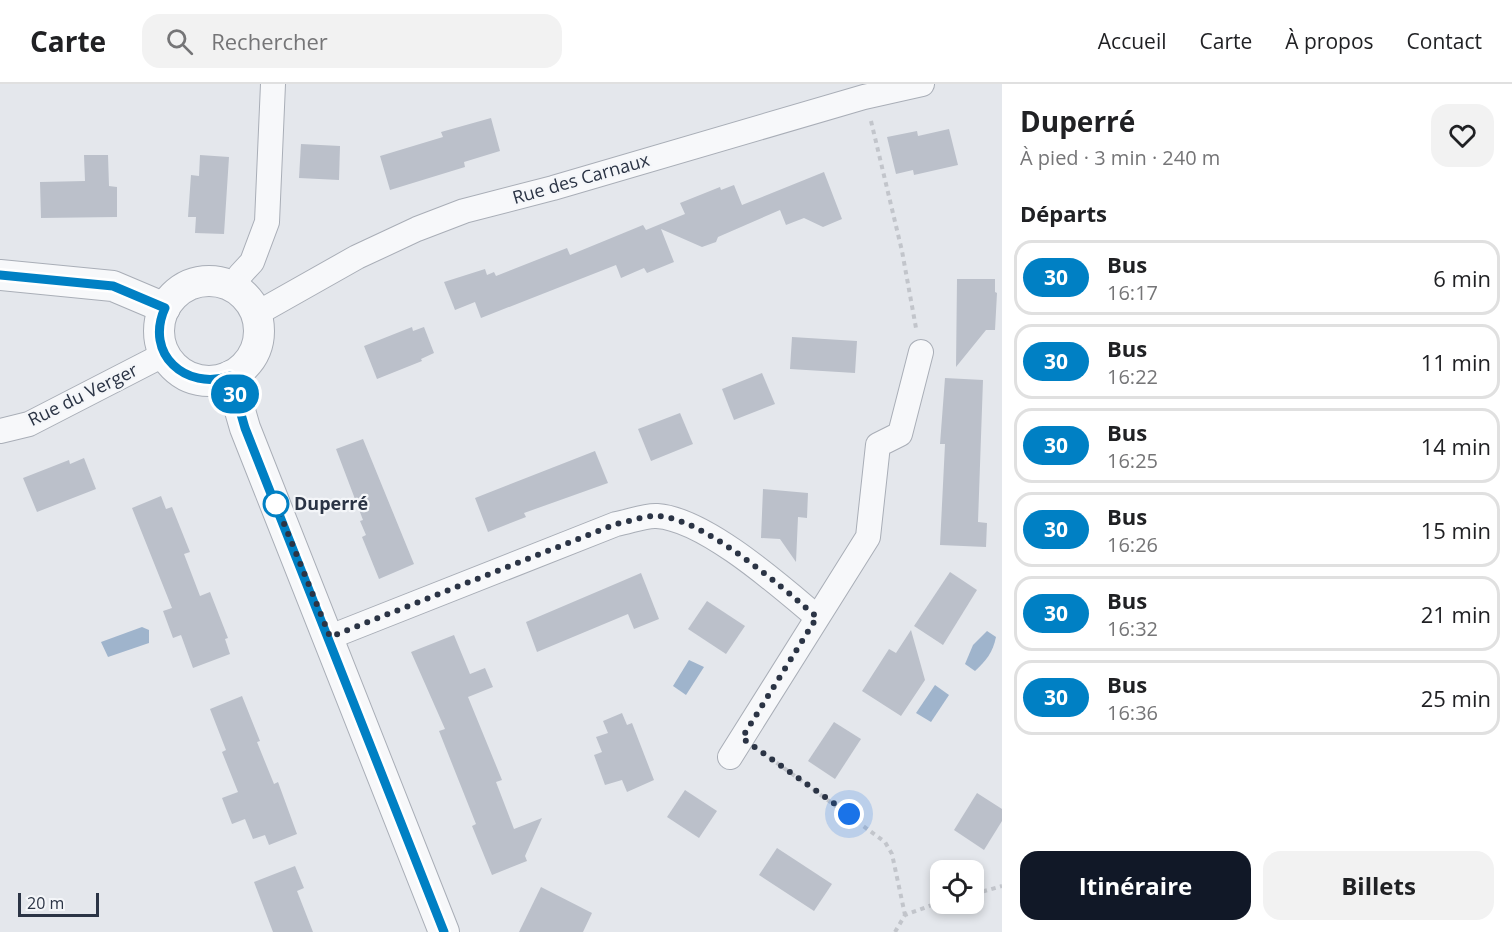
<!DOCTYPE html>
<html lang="fr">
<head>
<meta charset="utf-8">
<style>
	:root { --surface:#fff; --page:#f2f2f2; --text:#202124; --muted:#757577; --line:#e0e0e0; --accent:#111827 }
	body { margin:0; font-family:"Open Sans",sans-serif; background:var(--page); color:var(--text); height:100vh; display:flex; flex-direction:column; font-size:22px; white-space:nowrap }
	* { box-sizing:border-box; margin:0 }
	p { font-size:20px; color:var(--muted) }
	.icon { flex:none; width:33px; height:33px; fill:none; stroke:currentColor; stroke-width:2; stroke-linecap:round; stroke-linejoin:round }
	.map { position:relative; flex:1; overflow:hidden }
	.drawer { display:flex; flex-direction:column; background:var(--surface); width:510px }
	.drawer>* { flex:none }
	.badge { padding:0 12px; border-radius:20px; font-size:21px; line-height:39px }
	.tools { position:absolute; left:930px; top:776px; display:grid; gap:12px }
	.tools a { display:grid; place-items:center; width:54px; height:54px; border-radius:12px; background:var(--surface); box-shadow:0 3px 9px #0003; font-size:30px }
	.scale { position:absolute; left:18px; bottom:15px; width:81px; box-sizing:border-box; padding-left:6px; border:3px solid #2b3445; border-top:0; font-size:16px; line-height:21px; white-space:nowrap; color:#2b3445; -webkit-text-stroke:4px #f4f6f9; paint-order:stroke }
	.you { position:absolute; width:30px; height:30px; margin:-15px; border:4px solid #fff; border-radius:50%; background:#1a73e8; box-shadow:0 0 0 9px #1a73e833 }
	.map>.badge { position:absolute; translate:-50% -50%; box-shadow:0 0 0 3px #fff }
	h2 { padding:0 18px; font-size:22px; line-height:54px }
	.round { display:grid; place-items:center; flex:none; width:63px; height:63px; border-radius:18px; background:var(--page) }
	.summary { display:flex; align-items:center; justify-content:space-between; height:102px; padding:0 18px }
	h1 { font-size:28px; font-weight:700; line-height:45px }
	.cta { display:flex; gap:12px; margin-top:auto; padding:12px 18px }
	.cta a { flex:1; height:69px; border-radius:18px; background:var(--accent); color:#fff; font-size:24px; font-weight:700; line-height:69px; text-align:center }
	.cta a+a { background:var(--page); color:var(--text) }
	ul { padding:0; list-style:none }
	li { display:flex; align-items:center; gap:18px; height:75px; margin:0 12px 9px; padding:0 6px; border:3px solid var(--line); border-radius:18px }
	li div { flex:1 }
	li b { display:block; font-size:22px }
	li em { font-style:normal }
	li .badge { min-width:66px; font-weight:700; text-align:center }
	header { display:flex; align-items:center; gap:36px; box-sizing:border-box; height:84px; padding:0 30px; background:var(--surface); border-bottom:2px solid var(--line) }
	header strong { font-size:28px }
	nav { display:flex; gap:33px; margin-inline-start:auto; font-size:21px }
	.search { width:420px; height:54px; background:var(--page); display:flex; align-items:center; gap:15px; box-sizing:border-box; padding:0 21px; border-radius:18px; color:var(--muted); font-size:22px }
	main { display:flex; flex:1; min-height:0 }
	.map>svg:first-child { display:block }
	.water { fill:#9fb4cc }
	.building { fill:#bbc0ca }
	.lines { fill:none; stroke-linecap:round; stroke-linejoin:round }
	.minor-casing { stroke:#a9aeb7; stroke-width:26 }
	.tertiary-casing { stroke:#a9aeb7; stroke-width:32 }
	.path { stroke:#c2c5cb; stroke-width:4; stroke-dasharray:4.5 4.5; stroke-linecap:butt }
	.minor { stroke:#f7f8fa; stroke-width:24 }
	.tertiary { stroke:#f7f8fa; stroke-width:30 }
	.line-casing { stroke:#fff; stroke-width:14 }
	.line { stroke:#0080c4; stroke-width:9 }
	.walk { stroke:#2b3445; stroke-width:6; stroke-dasharray:0 10.8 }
	.stop-dot { fill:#fff; stroke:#0080c4; stroke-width:3 }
	.labels { text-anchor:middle; stroke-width:4.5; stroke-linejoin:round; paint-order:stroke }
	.street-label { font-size:18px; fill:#2b3445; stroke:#f4f6f9 }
	.stop-label { font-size:18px; font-weight:bold; fill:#2b3445; stroke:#f4f6f9; text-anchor:start }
</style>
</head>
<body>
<header>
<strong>Carte</strong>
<div class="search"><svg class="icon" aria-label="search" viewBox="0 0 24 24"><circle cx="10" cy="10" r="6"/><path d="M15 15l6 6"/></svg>Rechercher</div>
<nav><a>Accueil</a><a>Carte</a><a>À propos</a><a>Contact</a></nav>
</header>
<main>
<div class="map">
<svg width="1002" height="848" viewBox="0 0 1002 848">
	<rect width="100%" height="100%" fill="#e4e7ec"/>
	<g class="water">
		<path d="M142,543L149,546V559L108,573L101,558Z"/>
		<path d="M987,547L996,553C993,568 986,577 975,587L965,580L973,561Z"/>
		<path d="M689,576L704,583L686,611L673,602Z"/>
		<path d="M935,601L949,611L931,638L916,629Z"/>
	</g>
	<g class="building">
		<path d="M491,34L500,67L464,78L465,83L390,106L380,72L443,53L441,48Z"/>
		<path d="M949,45L958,81L914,91L913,86L896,90L887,53L917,47L918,52Z"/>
		<path d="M301,60L340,62L339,96L299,94Z"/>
		<path d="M84,71H108L109,102L117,103V133L41,134L40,98L85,97Z"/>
		<path d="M200,71L229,73L224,150L195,149L196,133H188L191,91L199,92Z"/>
		<path d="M824,88L842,135L823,143L804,134L786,141L780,126L718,153L716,158L702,163L661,145L674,178L647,189L644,184L621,194L616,181L481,234L475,218L455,226L444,198L485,185L487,191L494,188L496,192L567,164L570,171L643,141L646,146L685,130L680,119L720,103L721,106L734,101L742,121Z"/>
		<path d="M957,195H995V208L997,209L995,246H986L956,283Z"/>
		<path d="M412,243L413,247L424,243L434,269L421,275L422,277L377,295L364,262Z"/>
		<path d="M792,253L857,257L855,289L790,285Z"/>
		<path d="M762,289L775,320L734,336L722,305Z"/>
		<path d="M945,294L983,296L978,438L987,439L986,463L940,461L945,360H940Z"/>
		<path d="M680,329L693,360L651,377L638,345Z"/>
		<path d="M363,355L414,480L379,495L362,453L366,451L360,437L363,436L336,365Z"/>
		<path d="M595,367L608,399L524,429L526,433L488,448L475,414Z"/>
		<path d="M84,374L96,405L37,428L23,394L69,376L70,380Z"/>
		<path d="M763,405L808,409L807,434L798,433L796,478L780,455L761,454Z"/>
		<path d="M161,412L166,425L172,423L190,468L184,470L200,512L210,508L228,554L225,555L230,570L193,584L181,551L173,554L163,527L172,524L132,424Z"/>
		<path d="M950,488L977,506L943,561L914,542Z"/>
		<path d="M641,489L659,535L634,545L628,530L537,568L526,538Z"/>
		<path d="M707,517L745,542L726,570L688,545Z"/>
		<path d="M911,546L925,596L901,632L862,607L889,565L896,569Z"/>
		<path d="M454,551L470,590L485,584L493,603L468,613L502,696L496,698L514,745L542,734L525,772L527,777L492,791L472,742L476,740L439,647L445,645L411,568Z"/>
		<path d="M242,612L260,657L257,658L274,700L278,698L297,750L269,761L265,751L253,755L245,735L232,740L222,714L238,708L222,668L226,666L210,625Z"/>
		<path d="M622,629L627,641L632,639L654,696L627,708L622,696L605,701L594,671L602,668L596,653L608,649L603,637Z"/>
		<path d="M834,638L861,655L835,695L808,677Z"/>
		<path d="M685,706L717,727L699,754L667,733Z"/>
		<path d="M977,709L1002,725V737L984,766L954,746Z"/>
		<path d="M777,764L832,800L814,827L759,791Z"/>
		<path d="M295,782L304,804L297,807L313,848H273L254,798Z"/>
		<path d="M541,803L592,829L583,848H519Z"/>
	</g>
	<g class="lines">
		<defs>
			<g id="minor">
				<path d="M235,204L240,191L252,178L267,138L273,0"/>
				<path d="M256,230L357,173L417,145L464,127L553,104L864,13L922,0"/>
				<path d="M0,347L29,340L165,270"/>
				<path d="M330,553L616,440C629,438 645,431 657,432C705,435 780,502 817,533"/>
				<path d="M730,673L868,453L878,361L900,350L921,268"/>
			</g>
			<g id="tertiary">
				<path d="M0,191L113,202L165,224"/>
				<circle cx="209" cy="247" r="50"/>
				<path d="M230,292L245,344L444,848"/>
			</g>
		</defs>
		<use href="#minor" class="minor-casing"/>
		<use href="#tertiary" class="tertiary-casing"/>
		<g class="path">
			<path d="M871,37L902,167L916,244"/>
			<path d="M762,668L885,758L892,770L905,831"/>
			<path d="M974,810L1002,802"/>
			<path d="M895,848L905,831L940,818"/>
		</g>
		<use href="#minor" class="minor"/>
		<use href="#tertiary" class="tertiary"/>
	</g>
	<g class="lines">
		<defs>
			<path id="line" d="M0,191L113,202L165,224C144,270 186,307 230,292L245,344L444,848"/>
		</defs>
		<use href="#line" class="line-casing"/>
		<use href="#line" class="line"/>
		<path class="walk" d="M276,420L330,553L616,440C629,438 645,431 658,432C705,435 780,502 817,533L742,654L849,730"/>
	</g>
	<circle class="stop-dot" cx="276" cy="420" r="12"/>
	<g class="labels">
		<g class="street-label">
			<text transform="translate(581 95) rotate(-16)" y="6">Rue des Carnaux</text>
			<text transform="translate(83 311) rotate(-26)" y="6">Rue du Verger</text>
		</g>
		<g class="stop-label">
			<text x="294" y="426">Duperré</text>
		</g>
	</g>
</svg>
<div class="tools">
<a><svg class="icon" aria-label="locate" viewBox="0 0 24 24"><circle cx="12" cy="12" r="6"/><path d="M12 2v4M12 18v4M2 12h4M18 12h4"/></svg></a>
</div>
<div class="scale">20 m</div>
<div class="you" style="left:849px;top:730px"></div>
<b class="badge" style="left:235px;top:310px;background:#0080c4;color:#fff">30</b>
</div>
<section class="drawer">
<div class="summary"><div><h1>Duperré</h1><p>À pied · 3 min · 240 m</p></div><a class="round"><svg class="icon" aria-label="heart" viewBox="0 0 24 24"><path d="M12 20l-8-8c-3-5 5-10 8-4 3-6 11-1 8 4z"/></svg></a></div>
<h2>Départs</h2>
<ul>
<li><span class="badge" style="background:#0080c4;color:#fff">30</span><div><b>Bus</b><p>16:17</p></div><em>6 min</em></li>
<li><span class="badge" style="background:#0080c4;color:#fff">30</span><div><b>Bus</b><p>16:22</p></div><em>11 min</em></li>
<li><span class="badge" style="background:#0080c4;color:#fff">30</span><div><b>Bus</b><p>16:25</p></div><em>14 min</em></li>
<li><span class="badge" style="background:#0080c4;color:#fff">30</span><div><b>Bus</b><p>16:26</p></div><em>15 min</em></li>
<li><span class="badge" style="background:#0080c4;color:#fff">30</span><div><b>Bus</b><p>16:32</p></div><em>21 min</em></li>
<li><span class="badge" style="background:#0080c4;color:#fff">30</span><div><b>Bus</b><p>16:36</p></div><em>25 min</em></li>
</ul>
<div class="cta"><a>Itinéraire</a><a>Billets</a></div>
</section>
</main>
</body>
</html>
